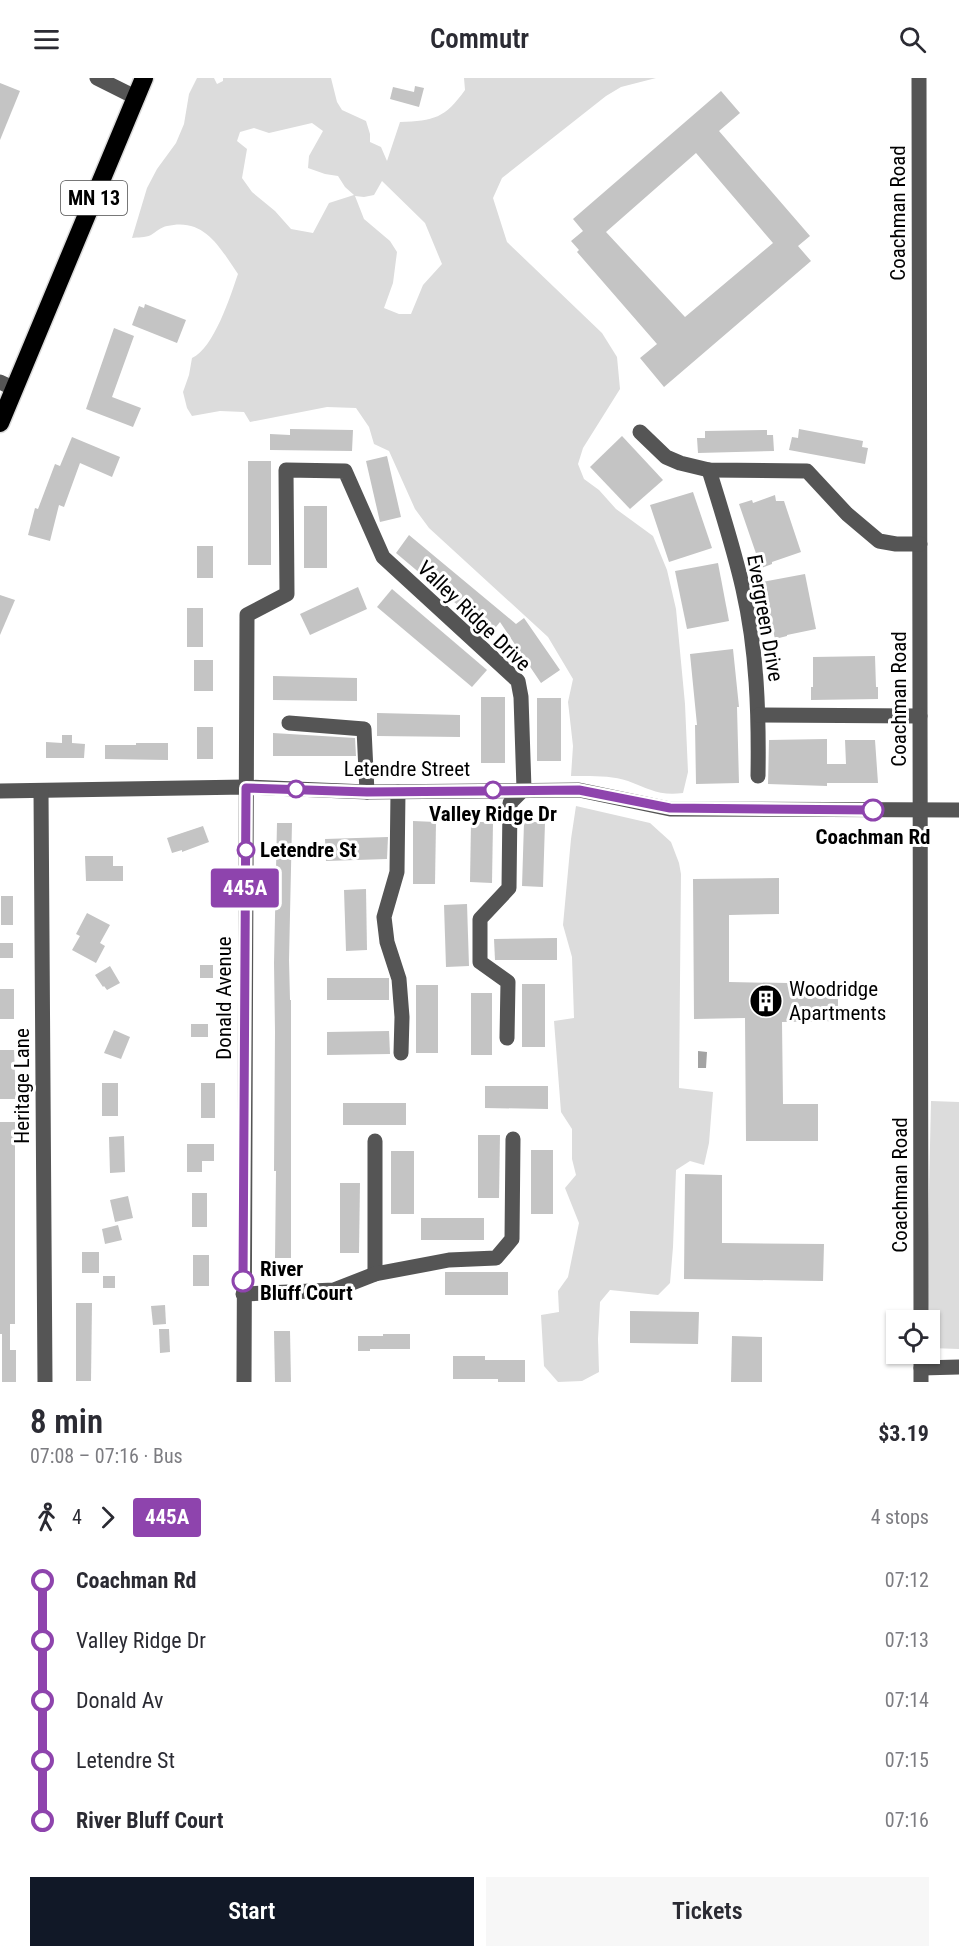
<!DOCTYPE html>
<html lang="en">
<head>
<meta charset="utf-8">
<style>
	:root { --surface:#fff; --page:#f7f7f7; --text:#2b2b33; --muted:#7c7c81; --accent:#111827 }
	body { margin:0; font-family:"Roboto Condensed",sans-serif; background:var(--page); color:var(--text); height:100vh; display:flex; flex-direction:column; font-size:22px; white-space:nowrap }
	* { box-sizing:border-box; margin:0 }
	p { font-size:20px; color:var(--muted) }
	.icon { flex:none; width:33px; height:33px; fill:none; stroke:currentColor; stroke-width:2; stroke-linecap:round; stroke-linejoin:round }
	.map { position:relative; height:1304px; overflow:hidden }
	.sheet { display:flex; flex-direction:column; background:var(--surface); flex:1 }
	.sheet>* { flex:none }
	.badge { padding:0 12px; border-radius:4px; font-size:21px; line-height:39px }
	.tools { position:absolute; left:886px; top:1232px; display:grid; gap:12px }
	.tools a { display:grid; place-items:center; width:54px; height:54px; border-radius:0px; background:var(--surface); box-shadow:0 2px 4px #0004; font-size:30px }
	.map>.badge { position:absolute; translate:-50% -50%; box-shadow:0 0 0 3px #fff }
	.legs { display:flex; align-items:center; gap:9px; height:66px; padding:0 30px; font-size:20px }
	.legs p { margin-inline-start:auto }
	.summary { display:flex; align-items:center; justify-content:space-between; height:102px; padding:0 30px }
	h1 { font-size:33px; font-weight:600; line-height:45px }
	.cta { display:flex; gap:12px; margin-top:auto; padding:12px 30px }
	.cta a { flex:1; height:69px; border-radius:0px; background:var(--accent); color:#fff; font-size:24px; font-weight:600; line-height:69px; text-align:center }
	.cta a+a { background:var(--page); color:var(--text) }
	ul { padding:0 30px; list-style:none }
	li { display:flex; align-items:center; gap:21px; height:60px; font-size:22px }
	li i { display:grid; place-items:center; width:9px; height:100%; margin:0 8px; background:currentColor }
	li i::after { content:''; width:15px; height:15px; margin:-8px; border:4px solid; border-radius:50%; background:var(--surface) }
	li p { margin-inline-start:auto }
	li:first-child i { background:linear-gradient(#0000 50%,currentColor 0) }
	li:last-child i { background:linear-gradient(currentColor 50%,#0000 0) }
	header { display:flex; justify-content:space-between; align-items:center; height:78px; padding:0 30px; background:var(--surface); font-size:27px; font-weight:600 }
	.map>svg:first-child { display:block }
	.green { fill:#dcdcdc; fill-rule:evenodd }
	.water { fill:#a3a3a3 }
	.building { fill:#c4c4c4; fill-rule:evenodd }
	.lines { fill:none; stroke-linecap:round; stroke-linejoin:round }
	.highway-casing { stroke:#dbdbdb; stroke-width:21 }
	.minor { stroke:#555; stroke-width:15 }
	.highway { stroke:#000; stroke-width:18 }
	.line-1-casing { stroke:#fff; stroke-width:14 }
	.line-1 { stroke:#8e44ad; stroke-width:9 }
	.stop-1-dot { fill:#fff; stroke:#8e44ad; stroke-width:3 }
	.labels { text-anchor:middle; stroke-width:6; stroke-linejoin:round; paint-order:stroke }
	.shield { fill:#fff; stroke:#4c4c4c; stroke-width:1.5 }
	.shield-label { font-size:20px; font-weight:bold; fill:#000 }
	.street-label { font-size:21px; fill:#000; stroke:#fff }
	.stop-label { font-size:21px; font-weight:bold; fill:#000; stroke:#fff }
	.poi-label { font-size:21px; fill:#000; stroke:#fff; text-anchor:start }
</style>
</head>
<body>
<header><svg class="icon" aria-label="menu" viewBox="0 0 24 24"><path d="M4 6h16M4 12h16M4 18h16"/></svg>Commutr<svg class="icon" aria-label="search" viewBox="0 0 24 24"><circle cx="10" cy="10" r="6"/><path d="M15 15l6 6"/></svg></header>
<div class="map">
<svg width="959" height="1304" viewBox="0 0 959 1304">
	<rect width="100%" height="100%" fill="#fff"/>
	<g class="green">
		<path d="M197,0H214L217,6L223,3V0H331L337,24L342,32L366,43L370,56V64L381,69L387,83L400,44C434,43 445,40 465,12L464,0H656L621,9L606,18L502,100L493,120L507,164L602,255L617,279L620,311L583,370L578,386L584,401L599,412L616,431L653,458L667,492L676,531L685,626L688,694L683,715C659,718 649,711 628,703C610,697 589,698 571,698L573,668L568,624L573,601L548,559L429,450L415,431L389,373L374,366L369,349L356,330L327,329L250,344L244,334L220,333L192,338L187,330L183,314L189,297L192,280C214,270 230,219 238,196C220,170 205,139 167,148C161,149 156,154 151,157C145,160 138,159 132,160L147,110L157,91L176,65L184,46L189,16ZM312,45L323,53L309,78L308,90L325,96L338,98L345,109L354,117L329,125L313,155L291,151L275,133L252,114L242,100L247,71L237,63L240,54L254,50L269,55ZM382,103L425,145L442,186L423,207L411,236H399L384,230L393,205L397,174L390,163L364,141L355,118L364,119L374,117Z"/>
		<path d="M576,728L650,745L671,764L679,785L681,796L679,1010L713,1014L709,1065L704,1087L690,1083L676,1092L673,1169L670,1205L658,1217L610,1212L600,1224L598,1261L599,1294L582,1303L558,1304L544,1288L541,1237L559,1234L558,1213L568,1199L579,1145L565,1110L576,1097L572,1081V1051L561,1034L554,943L574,940L572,879L563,847L571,761Z"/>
		<path d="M931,1023L959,1024V1271L930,1270L927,1203Z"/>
	</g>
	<path class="water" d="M698,973L707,974L706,990H698Z"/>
	<g class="building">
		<path d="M0,5L20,13L0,62Z"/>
		<path d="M415,8L424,10L419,29L390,21L393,9L414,14Z"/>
		<path d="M721,13L740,35L719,53L810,158L798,168L811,183L664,309L640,280L657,266L577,174L579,172L571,163L583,153L573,141ZM696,75L773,165L685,239L606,154Z"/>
		<path d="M145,226L186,242L177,265L132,247L139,228L144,230Z"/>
		<path d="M114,250L134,258L112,319L141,330L133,349L86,331Z"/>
		<path d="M290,351L353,352L352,373L270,372V356L290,357Z"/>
		<path d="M799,351L863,363L862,369L868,370L865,386L789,372L792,359L798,360Z"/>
		<path d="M767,352V357H773L774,373L698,375L697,360H705V353Z"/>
		<path d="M622,358L663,402L630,431L590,389Z"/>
		<path d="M72,359L120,379L112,399L80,385L64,429L59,427L50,463L28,457L35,430L38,431L55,386L60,388Z"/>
		<path d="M387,378L401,439L380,444L366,383Z"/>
		<rect x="248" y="383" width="23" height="104"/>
		<path d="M693,414L712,470L669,484L650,427Z"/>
		<path d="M775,417L776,423H784L801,474L772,484V486L761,490L739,426L752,422L753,425Z"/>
		<rect x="304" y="428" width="23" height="62"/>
		<path d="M409,457L516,546L524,540L560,592L541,605L500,544L491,555L396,475Z"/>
		<rect x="197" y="468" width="16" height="32"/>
		<path d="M718,485L729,543L687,551L675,493Z"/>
		<path d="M805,496L816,551L787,557V558L775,561L762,504Z"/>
		<path d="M358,509L367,531L310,557L300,536Z"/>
		<path d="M392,511L487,592L472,609L377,529Z"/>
		<path d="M0,517L15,522L0,557Z"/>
		<rect x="187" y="530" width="16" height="39"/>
		<path d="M733,571L739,629H737L739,705L696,706L695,647H697L690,576Z"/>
		<path d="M875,578L876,609H878V621L811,622V609H813V579Z"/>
		<rect x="194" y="582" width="19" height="31"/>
		<path d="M273,598L357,600V623L273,622Z"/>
		<rect x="481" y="619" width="24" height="66"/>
		<rect x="537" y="620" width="24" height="63"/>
		<path d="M377,635L460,637V659L377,658Z"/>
		<rect x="197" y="649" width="16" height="32"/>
		<path d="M273,655L355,660L356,678H273Z"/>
		<path d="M62,657H72V665L85,666L84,680H46V664L62,665Z"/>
		<path d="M827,661V686H846L845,662H875L878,705H827V708L768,706L769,662Z"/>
		<path d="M136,665H168V682L105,681V667H136Z"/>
		<path d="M413,743L436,744L435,806H413Z"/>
		<path d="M471,744H493L492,805L470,804Z"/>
		<path d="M524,744H545L543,809L522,808Z"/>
		<path d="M277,745H292L289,882L290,922H291V1180H275L276,1093H274L275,954L274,885Z"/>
		<path d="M203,748L209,764L182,774V772L172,775L167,760Z"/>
		<path d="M388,759L387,781L326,783L325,761Z"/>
		<path d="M85,778H113V788H123V803H86Z"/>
		<path d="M779,800V836L729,837V904L838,906V943L782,944L783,1026H818V1063H746L745,940L694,941L693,801Z"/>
		<path d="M366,811L367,872L346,873L344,812Z"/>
		<rect x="1" y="818" width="12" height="29"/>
		<path d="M467,826L469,888L446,889L444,827Z"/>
		<path d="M87,835L110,847L100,865L105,868L96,885L72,872L80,858L76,856Z"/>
		<path d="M557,860V882H495L494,861Z"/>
		<rect x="0" y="865" width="13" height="15"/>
		<rect x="200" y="887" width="13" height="13"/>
		<path d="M110,888L120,905L107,912L104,908L103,909L95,897Z"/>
		<rect x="327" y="900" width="62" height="22"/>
		<rect x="522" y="906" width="23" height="63"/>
		<rect x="416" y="907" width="22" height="68"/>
		<rect x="0" y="911" width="14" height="30"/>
		<rect x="471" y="915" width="21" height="62"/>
		<rect x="191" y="946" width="17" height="13"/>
		<path d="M114,952L130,959L121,981L104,975Z"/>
		<path d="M389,953L390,976L327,977V954Z"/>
		<path d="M0,972H14L16,1021H0Z"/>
		<rect x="102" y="1005" width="16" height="33"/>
		<rect x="201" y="1005" width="14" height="35"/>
		<path d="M485,1008H548V1031L485,1030Z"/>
		<rect x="343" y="1025" width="63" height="22"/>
		<path d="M0,1044H15V1246H10V1272H16V1304H2V1256H0Z"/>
		<path d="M478,1057H500L499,1120H478Z"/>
		<path d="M124,1058L125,1094L110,1095L109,1059Z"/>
		<path d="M187,1066H214V1083H202V1094H187Z"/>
		<rect x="531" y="1072" width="22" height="64"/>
		<rect x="391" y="1073" width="23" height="63"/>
		<path d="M685,1096L722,1097V1165L824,1166L823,1203L684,1201Z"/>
		<path d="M340,1105H360L359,1175H340Z"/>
		<rect x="192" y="1115" width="15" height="34"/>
		<path d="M128,1118L133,1140L115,1144L110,1122Z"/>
		<rect x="421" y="1140" width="63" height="22"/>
		<path d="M118,1147L122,1162L105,1166L102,1151Z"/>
		<rect x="82" y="1174" width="17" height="21"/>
		<rect x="193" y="1177" width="16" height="31"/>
		<rect x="445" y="1194" width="63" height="23"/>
		<rect x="103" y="1198" width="12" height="12"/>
		<path d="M76,1225H92L91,1303H76Z"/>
		<path d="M165,1227L166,1246L153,1247L151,1228Z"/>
		<path d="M630,1233L699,1234L698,1266L630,1265Z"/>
		<path d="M159,1251H169L170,1274L160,1275Z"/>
		<path d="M274,1253H290L291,1304H275Z"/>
		<path d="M383,1256H410V1271H370V1273H358V1258H383Z"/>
		<path d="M732,1258L762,1259V1304H731Z"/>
		<path d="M453,1278H485V1282H525V1304H498V1301H453Z"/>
	</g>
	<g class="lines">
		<defs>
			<path id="highway" d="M0,345L144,0"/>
		</defs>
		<use href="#highway" class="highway-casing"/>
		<g class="minor">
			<path d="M97,0L137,20"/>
			<path d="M919,0L921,1242"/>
			<path d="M0,304L15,311"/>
			<path d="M640,354L666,379L680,385L709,392L807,393L847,436L879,463L896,466H920"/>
			<path d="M709,392C721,431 734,471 743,511C757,572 759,636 758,698"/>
			<path d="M759,637L920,638"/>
			<path d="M289,645L364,651L367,714"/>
			<path d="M0,713L246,709L367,714L579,712L670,731L959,732"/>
			<path d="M41,713L45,1304"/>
			<path d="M398,714L397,794L384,839L387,864L399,901L402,939L401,975"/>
			<path d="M375,1063V1196"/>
			<path d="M243,1216L334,1212L375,1196L449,1182L496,1180L512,1161L513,1061"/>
			<path d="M921,1290L959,1289"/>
			<path d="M244,1304L247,537L287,516L286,392L345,393L383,479L518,603L521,619L524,711L510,725L509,810L480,841V884L508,904L507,960"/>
			<path d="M921,1304V1275"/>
		</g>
		<use href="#highway" class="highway"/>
	</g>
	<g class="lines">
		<defs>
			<path id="line-1" d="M243,1203L246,710L367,714L579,712L670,730L873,732"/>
		</defs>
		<use href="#line-1" class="line-1-casing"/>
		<use href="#line-1" class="line-1"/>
	</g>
	<defs>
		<symbol id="building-disc" viewBox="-11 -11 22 22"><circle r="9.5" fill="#000" stroke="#fff"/><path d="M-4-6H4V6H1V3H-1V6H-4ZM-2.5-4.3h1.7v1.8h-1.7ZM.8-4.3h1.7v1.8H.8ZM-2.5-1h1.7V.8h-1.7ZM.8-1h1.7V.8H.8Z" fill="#fff"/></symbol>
	</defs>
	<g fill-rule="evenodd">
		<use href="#building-disc" x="747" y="904" width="38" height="38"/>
	</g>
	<g class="stop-1-dot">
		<circle cx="296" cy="711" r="8"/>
		<circle cx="493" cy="712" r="8"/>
		<circle cx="873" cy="732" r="10"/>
		<circle cx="246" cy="772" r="8"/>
		<circle cx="243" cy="1203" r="10"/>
	</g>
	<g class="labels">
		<rect class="shield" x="61" y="103" width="66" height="34" rx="4.5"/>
		<g class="shield-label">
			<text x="94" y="127">MN 13</text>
		</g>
		<g class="street-label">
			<text transform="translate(898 135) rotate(-90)" y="7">Coachman Road</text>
			<text transform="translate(474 538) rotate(44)" y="7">Valley Ridge Drive</text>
			<text transform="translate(765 540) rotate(80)" y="7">Evergreen Drive</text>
			<text transform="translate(899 621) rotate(-90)" y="7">Coachman Road</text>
			<text x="407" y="698">Letendre Street</text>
			<text transform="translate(224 920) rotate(-90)" y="7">Donald Avenue</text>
			<text transform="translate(22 1008) rotate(-90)" y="7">Heritage Lane</text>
			<text transform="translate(900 1107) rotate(-90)" y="7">Coachman Road</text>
		</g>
		<g class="stop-label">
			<text x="493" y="743">Valley Ridge Dr</text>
			<text x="873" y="766">Coachman Rd</text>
			<text x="260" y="779" text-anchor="start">Letendre St</text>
			<text x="260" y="1198" text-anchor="start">River<tspan x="260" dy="24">Bluff Court</tspan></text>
		</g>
		<g class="poi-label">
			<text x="789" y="918">Woodridge<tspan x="789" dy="24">Apartments</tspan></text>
		</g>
	</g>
</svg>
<div class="tools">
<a><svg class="icon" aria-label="locate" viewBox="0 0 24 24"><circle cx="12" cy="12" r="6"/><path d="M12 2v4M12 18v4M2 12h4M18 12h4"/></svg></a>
</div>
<b class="badge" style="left:245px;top:810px;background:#8e44ad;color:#fff">445A</b>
</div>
<section class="sheet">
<div class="summary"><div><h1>8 min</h1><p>07:08 – 07:16 · Bus</p></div><b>$3.19</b></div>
<div class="legs"><svg class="icon" aria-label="walk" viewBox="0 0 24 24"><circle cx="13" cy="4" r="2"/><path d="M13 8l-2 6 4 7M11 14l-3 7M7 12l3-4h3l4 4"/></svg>4<svg class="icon" aria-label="forward" viewBox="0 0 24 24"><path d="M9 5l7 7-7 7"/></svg><b class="badge" style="background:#8e44ad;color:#fff">445A</b><p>4 stops</p></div>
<ul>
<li><i style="color:#8e44ad"></i><b>Coachman Rd</b><p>07:12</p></li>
<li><i style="color:#8e44ad"></i><span>Valley Ridge Dr</span><p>07:13</p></li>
<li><i style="color:#8e44ad"></i><span>Donald Av</span><p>07:14</p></li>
<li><i style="color:#8e44ad"></i><span>Letendre St</span><p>07:15</p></li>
<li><i style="color:#8e44ad"></i><b>River Bluff Court</b><p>07:16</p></li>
</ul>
<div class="cta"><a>Start</a><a>Tickets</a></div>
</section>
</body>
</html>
